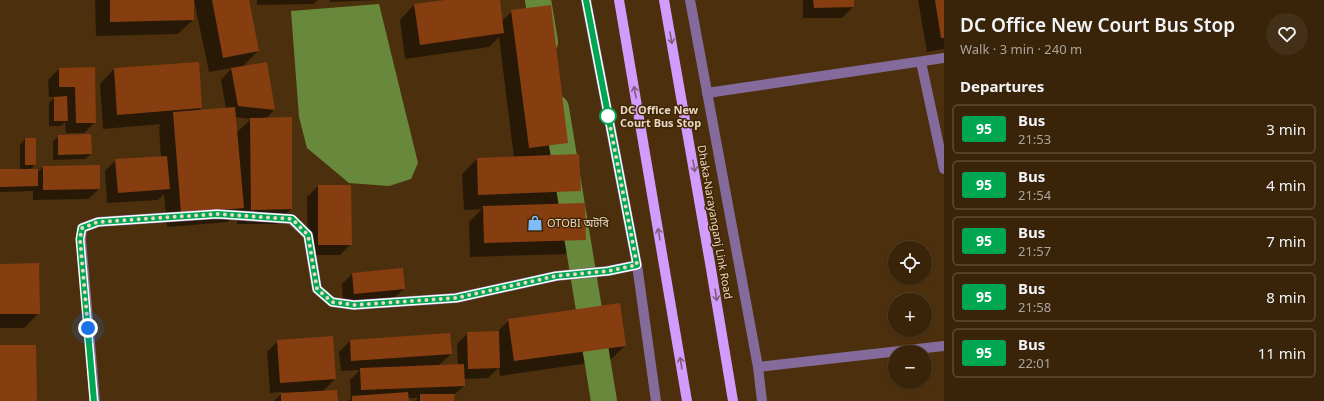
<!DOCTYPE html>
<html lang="en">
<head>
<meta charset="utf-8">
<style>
	:root { --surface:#39240a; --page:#443018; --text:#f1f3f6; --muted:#aba49c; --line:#53412b }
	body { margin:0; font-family:"Noto Sans","Noto Sans Bengali",sans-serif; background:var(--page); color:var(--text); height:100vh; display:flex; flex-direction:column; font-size:15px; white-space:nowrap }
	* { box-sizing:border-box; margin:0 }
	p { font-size:13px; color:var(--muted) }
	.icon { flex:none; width:22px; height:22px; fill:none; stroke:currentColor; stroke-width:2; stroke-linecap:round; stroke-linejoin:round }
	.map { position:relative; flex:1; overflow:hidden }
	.sheet { display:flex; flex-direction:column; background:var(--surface); width:380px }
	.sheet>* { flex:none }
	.badge { padding:0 8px; border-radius:3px; font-size:14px; line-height:26px }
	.buttons { position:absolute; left:888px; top:241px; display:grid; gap:8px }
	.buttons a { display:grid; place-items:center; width:44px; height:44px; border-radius:50%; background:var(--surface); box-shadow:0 1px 3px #0004,0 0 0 1px var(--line); font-size:20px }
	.you { position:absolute; width:20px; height:20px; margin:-10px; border:3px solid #fff; border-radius:50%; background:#1a73e8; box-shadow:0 0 0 6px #1a73e833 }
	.map>.badge { position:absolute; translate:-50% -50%; box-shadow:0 0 0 2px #fff }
	h2 { padding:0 16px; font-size:15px; line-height:36px }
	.round { display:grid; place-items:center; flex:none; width:42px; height:42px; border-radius:21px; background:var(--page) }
	.headline { display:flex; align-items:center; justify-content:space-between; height:68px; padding:0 16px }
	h1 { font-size:19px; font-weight:600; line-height:30px }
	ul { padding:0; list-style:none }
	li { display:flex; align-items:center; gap:12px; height:50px; margin:0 8px 6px; padding:0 8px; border:2px solid var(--line); border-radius:6px }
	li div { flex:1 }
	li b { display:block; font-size:15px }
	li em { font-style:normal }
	li .badge { min-width:44px; font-weight:700; text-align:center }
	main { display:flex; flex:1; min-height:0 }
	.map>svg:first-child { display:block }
	.water { fill:#68893b }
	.shadow { fill:#0007; fill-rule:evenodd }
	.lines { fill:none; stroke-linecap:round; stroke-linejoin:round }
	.canal { stroke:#68893b; stroke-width:26 }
	.building { fill:#863e11 }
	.minor { stroke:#846b9b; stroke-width:10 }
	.major { stroke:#d19cfe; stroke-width:10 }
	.oneway { stroke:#825b74 }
	.line-casing { stroke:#fff; stroke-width:9 }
	.line { stroke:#00a651; stroke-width:6 }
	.walk { stroke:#e8d7c5; stroke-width:4; stroke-dasharray:0 7.2 }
	.stop-dot { fill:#fff; stroke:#00a651; stroke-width:2 }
	.labels { text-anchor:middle; stroke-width:3; stroke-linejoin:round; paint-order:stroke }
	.stop-label { font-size:11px; font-weight:bold; fill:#e8d7c5; stroke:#412603; text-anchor:start }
	.street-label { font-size:11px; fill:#e8d7c5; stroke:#412603 }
	.poi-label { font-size:11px; fill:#e8d7c5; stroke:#412603; text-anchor:start }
</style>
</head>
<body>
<main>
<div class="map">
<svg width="944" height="401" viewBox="0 0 944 401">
	<rect width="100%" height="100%" fill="#4c300e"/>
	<path class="water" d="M379,4L418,163L411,179L389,186L349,183L307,148L299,117L291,11Z"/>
	<g class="shadow">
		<path d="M95,0H193V20L178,34L96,36Z"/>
		<path d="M194,0H248L258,51L242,67L266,63L274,110L266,119L291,209L277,224H237V213L228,222L167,227L164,194L158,200L107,203L105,171L116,160L161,157L159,127L161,124L103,129L100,84L114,69L201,108L199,111L226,109L221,80L232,68L209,72ZM235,117L251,119L236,133Z"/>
		<path d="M257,0H318L313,4L257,5Z"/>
		<path d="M330,0H378L330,2Z"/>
		<path d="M452,0H499L502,21L512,11L567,143L554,156L580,191L566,205L585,239L570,254L470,257L469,222L482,209L464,210L462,174L477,159L514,158L499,37L489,47L405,59L400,20L414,5Z"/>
		<path d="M803,0H853V7L842,18H803Z"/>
		<path d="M918,0H944V49L927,52Z"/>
		<path d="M95,68V122L84,133H66L65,122L61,126H49V103L55,97H49L48,80L59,69Z"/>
		<path d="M59,136L91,154L85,159L53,160V141Z"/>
		<path d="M25,139L35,165L29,170L37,173L43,167L99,189L88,199L33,200V191L0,192V170H20V145Z"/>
		<path d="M318,186L351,244L340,255H308L307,197Z"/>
		<path d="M0,265L39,313L24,328H0Z"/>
		<path d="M352,274L404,289L393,299L343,304L342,284Z"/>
		<path d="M509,320L625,346L610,360L500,376L499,367L488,378L464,379V386L453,396V401H415L418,398H408V401H348L351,399L350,380L360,370L341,371L339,352L350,341L449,334L451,354L438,366H458L457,344L468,333L497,332Z"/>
		<path d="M278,341L335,379L323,391L337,401H274L283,392L270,393L267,352Z"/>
	</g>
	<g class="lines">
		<g class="canal">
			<path d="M538,0L545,42"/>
			<path d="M556,108L604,401"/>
		</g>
	</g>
	<g class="building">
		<path d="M110,0H194V20L110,22Z"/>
		<path d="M212,0H249L259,51L223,58Z"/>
		<path d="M445,0H500L504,33L420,45L414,4Z"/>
		<path d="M813,0H854V7L814,8Z"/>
		<path d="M935,0H944V38H941Z"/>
		<path d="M551,5L568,143L529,148L511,10Z"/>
		<path d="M199,62L202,108L117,115L114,68Z"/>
		<path d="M267,62L275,110L238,106L231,68Z"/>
		<path d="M95,67L96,123H76L75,87H59V68Z"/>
		<path d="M67,96L68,121H54V97Z"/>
		<path d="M235,107L244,208L181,213L173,112Z"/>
		<path d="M292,117V209L251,210L250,118Z"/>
		<path d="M91,134L92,154L58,155V135Z"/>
		<rect x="25" y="138" width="11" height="27"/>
		<path d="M579,154L581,191L478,195L477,158Z"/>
		<path d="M167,156L170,189L118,193L115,159Z"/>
		<path d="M100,165V189L43,190V166Z"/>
		<path d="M0,169H38V186L0,187Z"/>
		<path d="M318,185H351L352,245H318Z"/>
		<path d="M585,203L586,240L484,243L483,206Z"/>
		<path d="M39,263L40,314H0V264Z"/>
		<path d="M403,268L405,289L354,294L352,273Z"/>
		<path d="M620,303L626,346L514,361L508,319Z"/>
		<path d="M499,331L500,368L468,369L467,332Z"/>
		<path d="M450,333L452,354L351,361L350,340Z"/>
		<path d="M333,336L336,379L280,383L277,340Z"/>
		<path d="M0,345H36L37,401H0Z"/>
		<path d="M464,364L465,386L361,390L360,368Z"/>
		<path d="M337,390L338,401H281V393Z"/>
		<path d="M408,392L409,401H352V396Z"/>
		<path d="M420,394H455L454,401H420Z"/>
	</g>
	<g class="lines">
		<g class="minor">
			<path d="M586,0L637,265L656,401"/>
			<path d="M690,0L758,367L762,401"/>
			<path d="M921,62L944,169"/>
			<path d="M707,93L944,58"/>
			<path d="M758,367L944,346"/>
			<path d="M95,401L81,239L82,228L98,222L217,214L291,219L308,235L317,289L332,302L354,305L456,298L556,276L608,271L637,265"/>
		</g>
		<g class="major">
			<path d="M619,0L687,401"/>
			<path d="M664,0L710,263L733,401"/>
		</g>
	</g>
	<defs><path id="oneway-shaft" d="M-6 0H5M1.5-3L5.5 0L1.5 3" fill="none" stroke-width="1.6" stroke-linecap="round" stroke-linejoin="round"/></defs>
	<g class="oneway">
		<use href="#oneway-shaft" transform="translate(671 38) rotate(80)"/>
		<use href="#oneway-shaft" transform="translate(635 92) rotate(-100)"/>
		<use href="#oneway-shaft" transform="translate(694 166) rotate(80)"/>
		<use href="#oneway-shaft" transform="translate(659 234) rotate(-100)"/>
		<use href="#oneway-shaft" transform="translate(716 295) rotate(81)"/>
		<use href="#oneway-shaft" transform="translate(681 363) rotate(-99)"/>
	</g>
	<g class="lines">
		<defs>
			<path id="line" d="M94,401L80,239L82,228L98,222L217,214L292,219L308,235L317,289L332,302L354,305L456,298L556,276L608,271L637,265L586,0"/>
		</defs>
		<use href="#line" class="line-casing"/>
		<use href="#line" class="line"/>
		<path class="walk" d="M88,328L80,239L82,228L98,222L217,214L292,219L308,235L317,289L332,302L354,305L456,298L556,276L608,271L637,265L608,115V116"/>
	</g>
	<defs>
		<symbol id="shop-bare" viewBox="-9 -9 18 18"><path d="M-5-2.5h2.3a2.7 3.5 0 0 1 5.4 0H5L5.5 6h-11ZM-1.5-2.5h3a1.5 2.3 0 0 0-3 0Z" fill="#7ebdf9" stroke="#412603" stroke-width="2.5" paint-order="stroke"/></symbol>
	</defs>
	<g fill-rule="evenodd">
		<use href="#shop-bare" x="524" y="212" width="22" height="22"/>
	</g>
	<circle class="stop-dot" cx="608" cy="116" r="8"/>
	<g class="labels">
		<g class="stop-label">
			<text x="620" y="114">DC Office New<tspan x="620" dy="13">Court Bus Stop</tspan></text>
		</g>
		<g class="street-label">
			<text transform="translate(715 222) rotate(80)" y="4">Dhaka-Narayanganj Link Road</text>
		</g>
		<g class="poi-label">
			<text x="547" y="227">OTOBI অটবি</text>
		</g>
	</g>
</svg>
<div class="buttons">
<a><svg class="icon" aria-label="locate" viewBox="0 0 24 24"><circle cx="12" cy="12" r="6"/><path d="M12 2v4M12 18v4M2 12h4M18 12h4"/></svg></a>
<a>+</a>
<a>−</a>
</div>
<div class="you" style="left:88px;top:328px"></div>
</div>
<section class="sheet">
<div class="headline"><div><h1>DC Office New Court Bus Stop</h1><p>Walk · 3 min · 240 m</p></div><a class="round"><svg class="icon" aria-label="heart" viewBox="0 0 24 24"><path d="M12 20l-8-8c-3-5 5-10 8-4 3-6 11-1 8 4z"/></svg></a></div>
<h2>Departures</h2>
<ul>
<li><span class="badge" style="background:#00a651;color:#fff">95</span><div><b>Bus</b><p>21:53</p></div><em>3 min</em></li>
<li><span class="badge" style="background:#00a651;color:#fff">95</span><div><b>Bus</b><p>21:54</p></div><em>4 min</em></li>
<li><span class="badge" style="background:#00a651;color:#fff">95</span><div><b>Bus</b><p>21:57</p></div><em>7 min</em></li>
<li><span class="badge" style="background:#00a651;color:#fff">95</span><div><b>Bus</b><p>21:58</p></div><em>8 min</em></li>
<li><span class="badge" style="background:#00a651;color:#fff">95</span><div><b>Bus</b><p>22:01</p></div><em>11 min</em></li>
</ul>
</section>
</main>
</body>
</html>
